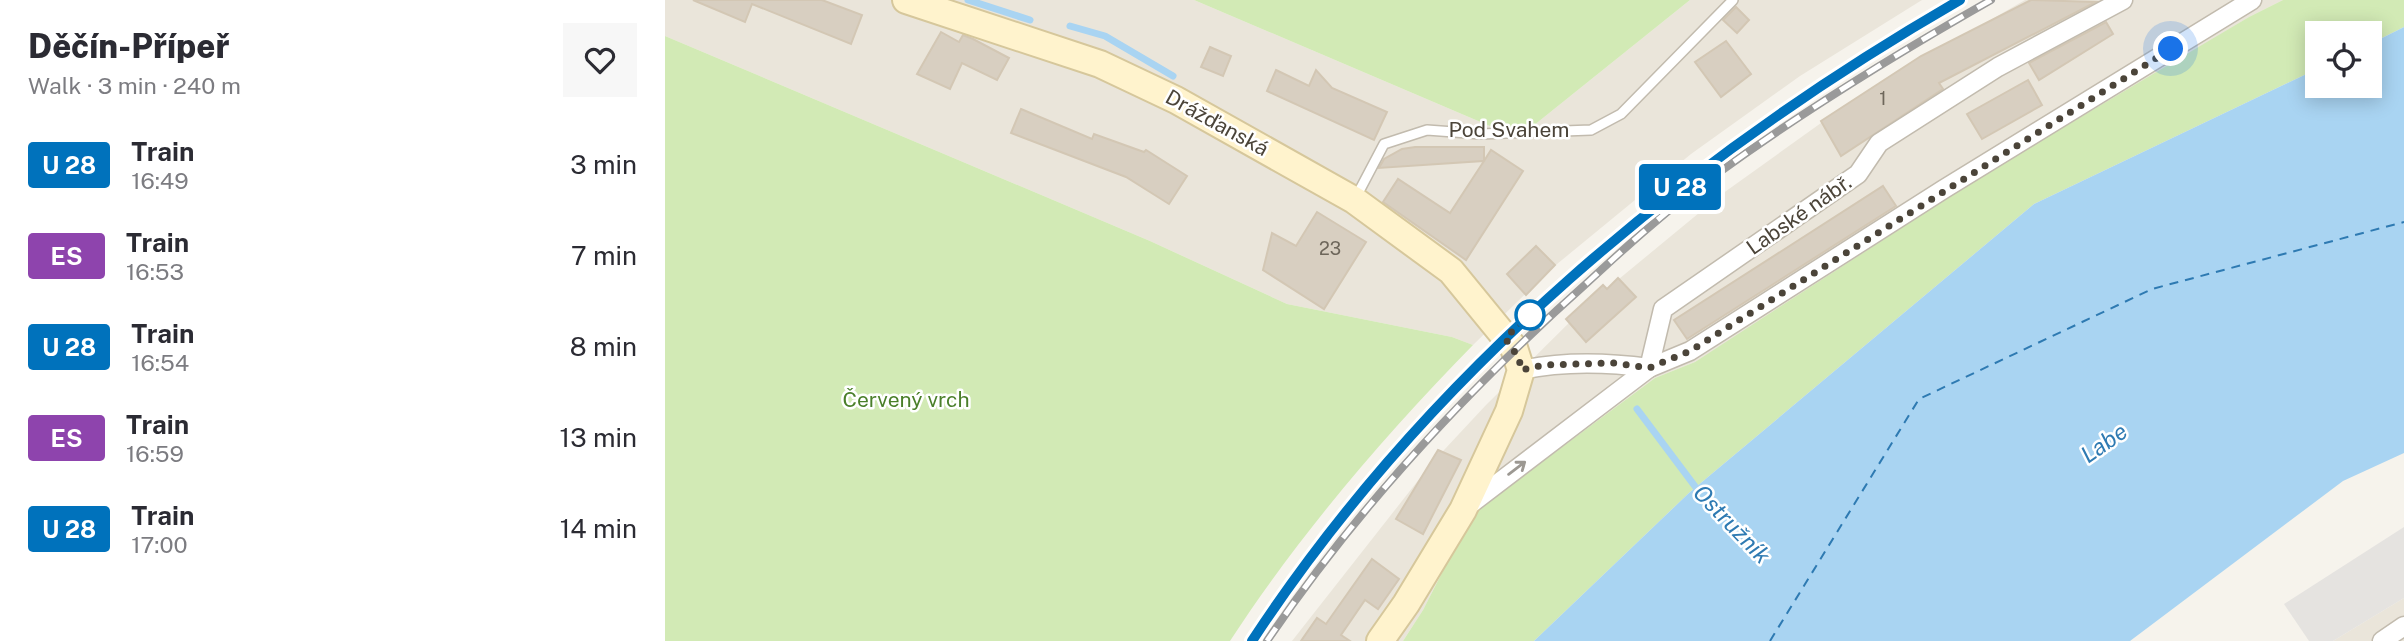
<!DOCTYPE html>
<html lang="en">
<head>
<meta charset="utf-8">
<style>
	:root { --surface:#fff; --page:#f7f7f7; --text:#2b2b33; --muted:#7c7c81 }
	body { margin:0; font-family:"Public Sans",sans-serif; background:var(--page); color:var(--text); height:100vh; display:flex; flex-direction:column; font-size:26px; white-space:nowrap }
	* { box-sizing:border-box; margin:0 }
	p { font-size:23px; color:var(--muted) }
	.icon { flex:none; width:38px; height:38px; fill:none; stroke:currentColor; stroke-width:2; stroke-linecap:round; stroke-linejoin:round }
	.map { position:relative; flex:1; overflow:hidden }
	.side { display:flex; flex-direction:column; background:var(--surface); width:665px }
	.side>* { flex:none }
	.badge { padding:0 14px; border-radius:5px; font-size:24px; line-height:46px }
	.controls { position:absolute; left:1640px; top:21px; display:grid; gap:14px }
	.controls a { display:grid; place-items:center; width:77px; height:77px; border-radius:0px; background:var(--surface); box-shadow:0 4px 18px #0003; font-size:35px }
	.you { position:absolute; width:35px; height:35px; margin:-18px; border:5px solid #fff; border-radius:50%; background:#1a73e8; box-shadow:0 0 0 10px #1a73e833 }
	.map>.badge { position:absolute; translate:-50% -50%; box-shadow:0 0 0 4px #fff }
	.round { display:grid; place-items:center; flex:none; width:74px; height:74px; border-radius:0px; background:var(--page) }
	.head { display:flex; align-items:center; justify-content:space-between; height:119px; padding:0 28px }
	h1 { font-size:33px; font-weight:800; line-height:52px }
	ul { padding:0; list-style:none }
	li { display:flex; align-items:center; gap:21px; height:91px; padding:0 28px }
	li div { flex:1 }
	li b { display:block; font-size:26px }
	li em { font-style:normal }
	li .badge { min-width:77px; font-weight:700; text-align:center }
	main { display:flex; flex:1; min-height:0 }
	.map>svg:first-child { display:block }
	.residential { fill:#eae5da }
	.green { fill:#d2eab5 }
	.parking { fill:#e5e3e0 }
	.water { fill:#a9d4f2 }
	.lines { fill:none; stroke-linecap:round; stroke-linejoin:round }
	.stream { stroke:#a9d4f2; stroke-width:7 }
	.ferry { stroke:#2e7ab2; stroke-width:2; stroke-dasharray:9 7; stroke-linecap:butt }
	.building { fill:#d8cfc1; stroke:#d3c7b4; stroke-width:2 }
	.lane-casing { stroke:#c2bbae; stroke-width:12 }
	.street-casing { stroke:#c2bbae; stroke-width:21 }
	.secondary-casing { stroke:#d6c79b; stroke-width:30 }
	.lane { stroke:#fff; stroke-width:9 }
	.street { stroke:#fff; stroke-width:18 }
	.secondary { stroke:#fff3cd; stroke-width:26 }
	.rail-casing { stroke:#9a9a9a; stroke-width:8 }
	.rail { stroke:#fff; stroke-width:5; stroke-dasharray:16; stroke-linecap:butt }
	.oneway { stroke:#9c9892 }
	.line-casing { stroke:#fff; stroke-width:16 }
	.line { stroke:#0072bc; stroke-width:10 }
	.walk { stroke:#4b4439; stroke-width:7; stroke-dasharray:0 12.6 }
	.stop-dot { fill:#fff; stroke:#0072bc; stroke-width:3.5 }
	.labels { text-anchor:middle; stroke-width:5; stroke-linejoin:round; paint-order:stroke }
	.number-label { font-size:18px; fill:#6e675b }
	.street-label { font-size:21px; fill:#4b4439; stroke:#fff }
	.park-label { font-size:21px; fill:#4a7f2a; stroke:#fff }
	.water-label { font-size:23px; font-style:italic; fill:#2e7ab2; stroke:#fff }
</style>
</head>
<body>
<main>
<section class="side">
<div class="head"><div><h1>Děčín-Přípeř</h1><p>Walk · 3 min · 240 m</p></div><a class="round"><svg class="icon" aria-label="heart" viewBox="0 0 24 24"><path d="M12 20l-8-8c-3-5 5-10 8-4 3-6 11-1 8 4z"/></svg></a></div>
<ul>
<li><span class="badge" style="background:#0072bc;color:#fff">U 28</span><div><b>Train</b><p>16:49</p></div><em>3 min</em></li>
<li><span class="badge" style="background:#8e44ad;color:#fff">ES</span><div><b>Train</b><p>16:53</p></div><em>7 min</em></li>
<li><span class="badge" style="background:#0072bc;color:#fff">U 28</span><div><b>Train</b><p>16:54</p></div><em>8 min</em></li>
<li><span class="badge" style="background:#8e44ad;color:#fff">ES</span><div><b>Train</b><p>16:59</p></div><em>13 min</em></li>
<li><span class="badge" style="background:#0072bc;color:#fff">U 28</span><div><b>Train</b><p>17:00</p></div><em>14 min</em></li>
</ul>
</section>
<div class="map">
<svg width="1739" height="641" viewBox="0 0 1739 641">
	<rect width="100%" height="100%" fill="#f6f3ec"/>
	<g class="residential">
		<path d="M0,0H529L853,138L1025,0H1257L1135,76L1026,154L886,269L808,345L787,337L622,304L485,241L0,36Z"/>
		<path d="M1360,0H1618L1584,17L1030,362L990,378L807,514L758,610L738,641H627L766,464L821,405L920,307L1057,194L1163,118L1265,55Z"/>
		<path d="M1739,598V641H1668Z"/>
	</g>
	<g class="green">
		<path d="M529,0H1025L853,138Z"/>
		<path d="M1618,0H1739V27L1705,44L1704,33H1652V69L1369,204L1025,492L869,641H738L758,610L807,514L990,378L1030,362L1318,175L1584,17Z"/>
		<path d="M0,36L485,241L622,304L787,337L808,345C719,436 634,535 565,641H0Z"/>
	</g>
	<path class="parking" d="M1739,527V598L1668,641H1644L1619,604Z"/>
	<path class="water" d="M1739,27V453L1678,481L1465,641H869L1025,492L1369,204L1652,69V86H1704L1705,44Z"/>
	<g class="lines">
		<g class="stream">
			<path d="M303,0L365,20"/>
			<path d="M405,26L440,36L508,76"/>
			<path d="M972,409L1035,493"/>
		</g>
		<path class="ferry" d="M1105,641L1254,399L1487,289L1739,222"/>
	</g>
	<g class="building">
		<path d="M28,0H157L197,15L186,44L87,4L80,22Z"/>
		<path d="M1366,0L1431,2L1274,83L1278,89L1176,156L1156,121L1256,56Z"/>
		<path d="M1071,7L1084,20L1072,33L1058,20Z"/>
		<path d="M1441,22L1448,34L1374,80L1364,63Z"/>
		<path d="M276,32L294,42L298,35L308,39L344,58L332,80L297,63L285,89L252,74Z"/>
		<path d="M1061,41L1086,74L1056,97L1030,62Z"/>
		<path d="M545,47L566,56L558,76L536,67Z"/>
		<path d="M611,70L644,86L651,70L667,88L722,112L709,140L602,91Z"/>
		<path d="M1363,80L1377,105L1317,139L1302,114Z"/>
		<path d="M356,109L427,139L429,134L479,152L481,150L522,176L504,204L461,177L346,133Z"/>
		<path d="M750,147H819V161L826,150L858,171L801,260L718,202L733,179L785,213L819,161L714,168L719,159L737,149Z"/>
		<path d="M1218,186L1231,206L1022,339L1009,320Z"/>
		<path d="M652,212L701,242L659,309L598,270L607,233L631,246Z"/>
		<path d="M871,246L890,265L861,295L842,274Z"/>
		<path d="M953,278L971,297L921,342L901,319L938,285L942,289Z"/>
		<path d="M773,450L796,460L758,534L731,519Z"/>
		<path d="M707,559L734,579L713,609L700,600L676,635L685,641H636L652,618L661,624Z"/>
	</g>
	<g class="lines">
		<defs>
			<path id="lane" d="M690,199L719,144L762,130L816,134L926,130L956,114L1068,0"/>
			<g id="street">
				<path d="M984,368L998,309L1193,174L1214,143L1333,67L1458,0"/>
				<path d="M856,370C898,361 941,362 984,368"/>
				<path d="M803,506L984,368L1025,351L1279,189L1587,0"/>
				<path d="M1717,641L1739,626"/>
			</g>
			<path id="secondary" d="M241,0L435,64L511,100L689,200L786,271L849,348L856,370L844,411L798,510L741,604L715,641"/>
		</defs>
		<use href="#lane" class="lane-casing"/>
		<use href="#street" class="street-casing"/>
		<use href="#secondary" class="secondary-casing"/>
		<use href="#lane" class="lane"/>
		<use href="#street" class="street"/>
		<use href="#secondary" class="secondary"/>
		<defs>
			<g id="rail">
				<path d="M587,641C761,375 1021,157 1295,0"/>
				<path d="M602,641C692,508 803,389 923,282C963,245 1004,208 1049,176C1137,112 1231,54 1326,0"/>
			</g>
		</defs>
		<use href="#rail" class="rail-casing"/>
		<use href="#rail" class="rail"/>
	</g>
	<defs><path id="oneway-shaft" d="M-6 0H5M1.5-3L5.5 0L1.5 3" fill="none" stroke-width="1.6" stroke-linecap="round" stroke-linejoin="round" transform="scale(1.75)"/></defs>
	<use class="oneway" href="#oneway-shaft" transform="translate(852 468) rotate(-37)"/>
	<g class="lines">
		<defs>
			<path id="line" d="M587,641C762,374 1021,158 1295,0"/>
		</defs>
		<use href="#line" class="line-casing"/>
		<use href="#line" class="line"/>
		<path class="walk" d="M865,315L840,338L854,358L856,370L879,365L948,363L984,368L1025,351L1506,49"/>
	</g>
	<circle class="stop-dot" cx="865" cy="315" r="14"/>
	<g class="labels">
		<g class="number-label">
			<text x="1218" y="105">1</text>
			<text x="665" y="255">23</text>
		</g>
		<g class="street-label">
			<text transform="translate(552 123) rotate(29)" y="7">Drážďanská</text>
			<text x="844" y="137">Pod Svahem</text>
			<text transform="translate(1134 215) rotate(-35)" y="7">Labské nábř.</text>
		</g>
		<g class="park-label">
			<text x="241" y="407">Červený vrch</text>
		</g>
		<g class="water-label">
			<text transform="translate(1439 443) rotate(-35)" y="8">Labe</text>
			<text transform="translate(1067 524) rotate(46)" y="8">Ostružník</text>
		</g>
	</g>
</svg>
<div class="controls">
<a><svg class="icon" aria-label="locate" viewBox="0 0 24 24"><circle cx="12" cy="12" r="6"/><path d="M12 2v4M12 18v4M2 12h4M18 12h4"/></svg></a>
</div>
<div class="you" style="left:1506px;top:49px"></div>
<b class="badge" style="left:1015px;top:187px;background:#0072bc;color:#fff">U 28</b>
</div>
</main>
</body>
</html>
